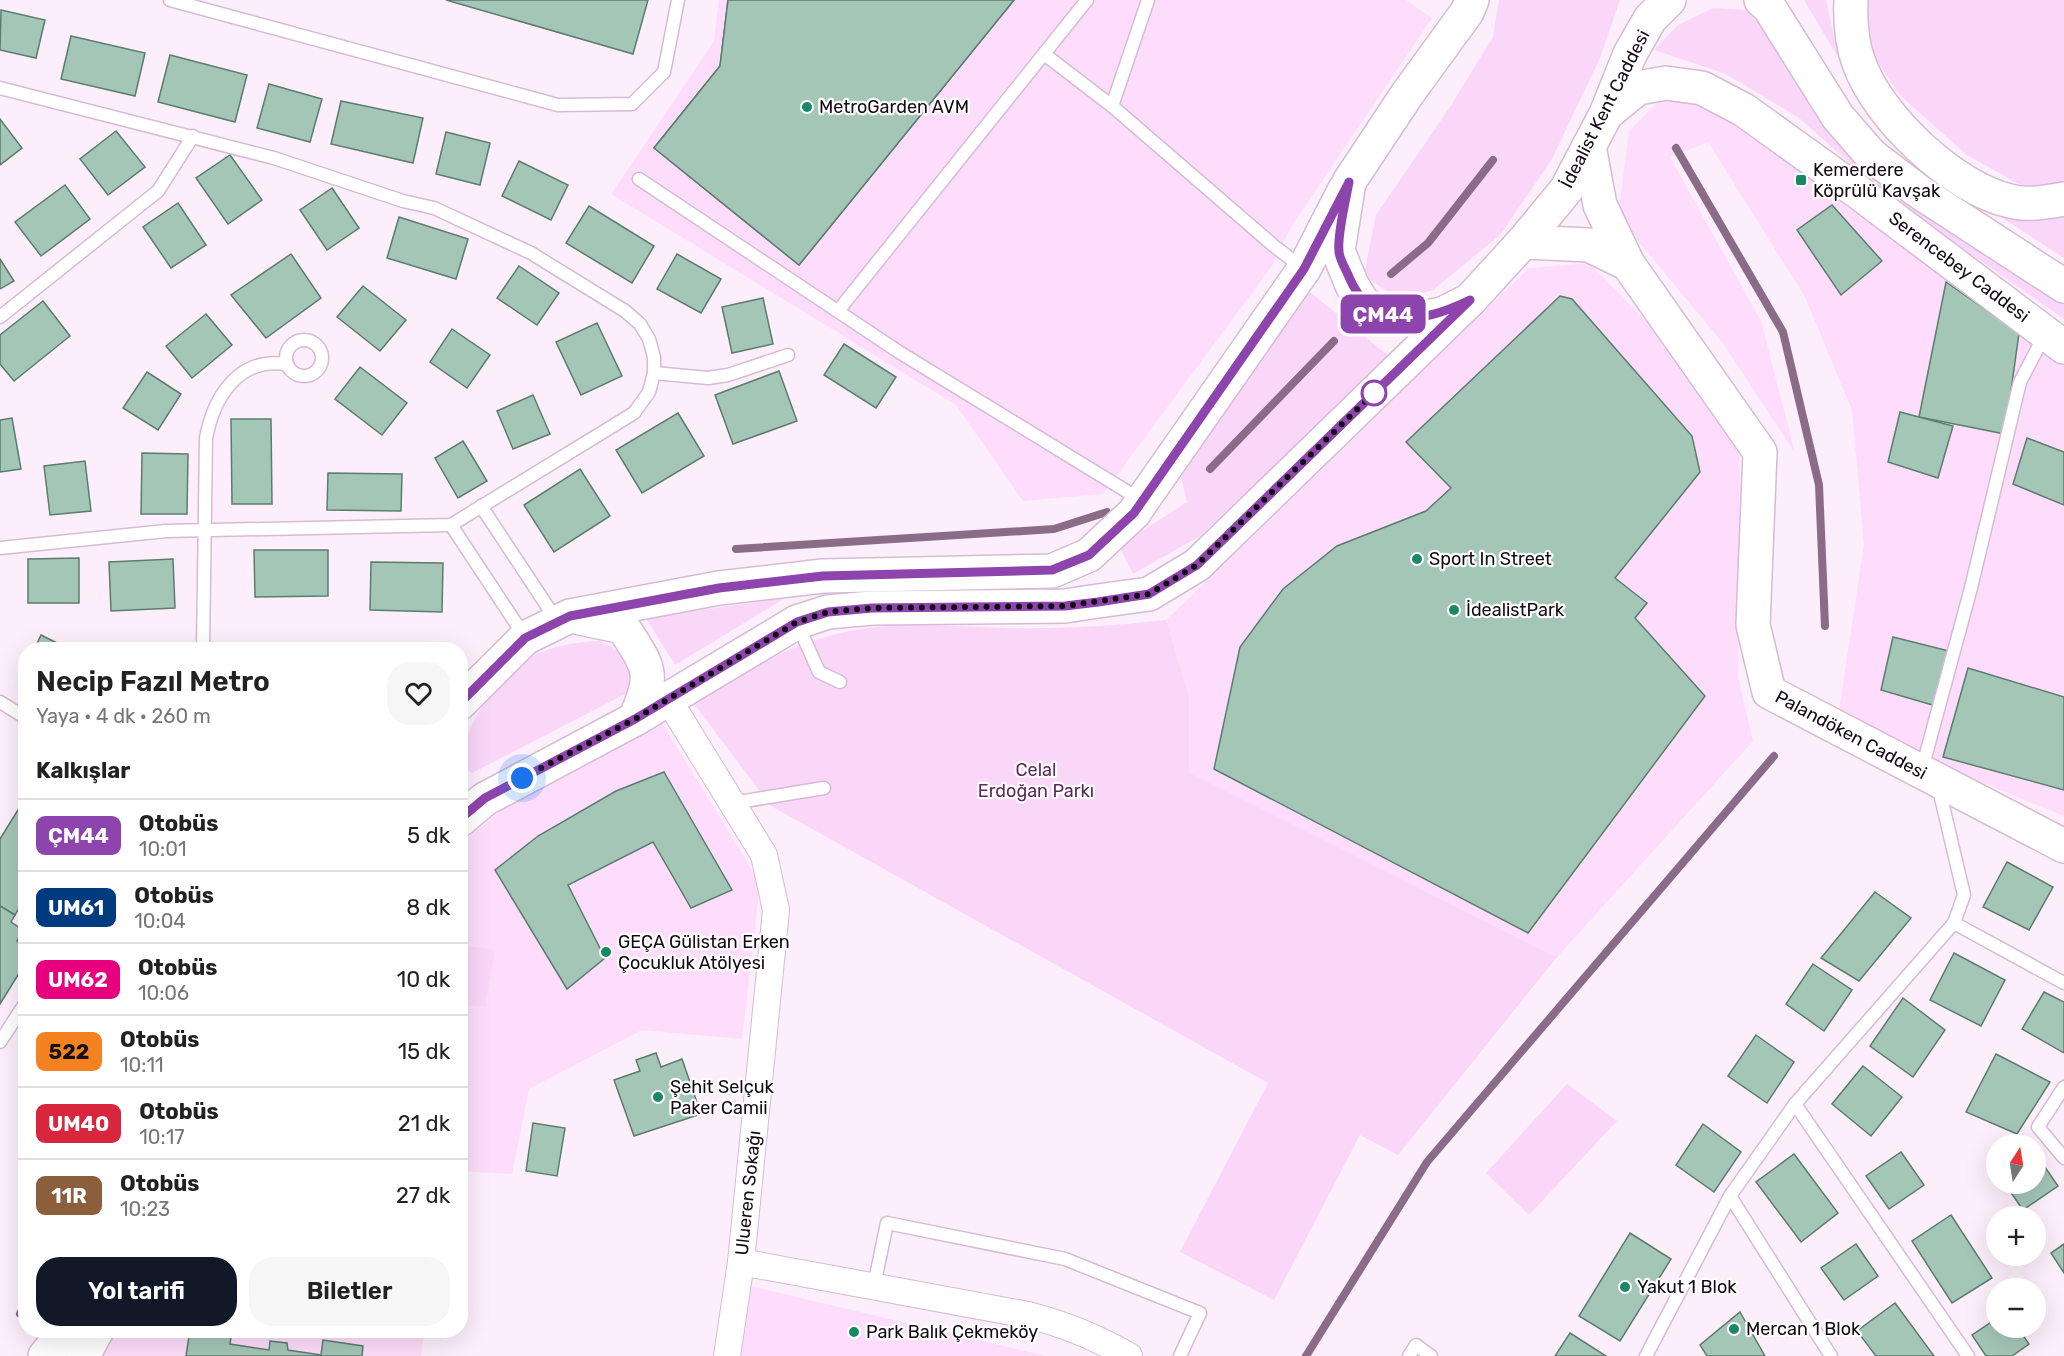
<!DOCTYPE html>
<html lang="tr">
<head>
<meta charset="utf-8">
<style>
	:root { --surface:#fff; --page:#f6f6f6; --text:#222; --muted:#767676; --line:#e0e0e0; --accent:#111827 }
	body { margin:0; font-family:Rubik,sans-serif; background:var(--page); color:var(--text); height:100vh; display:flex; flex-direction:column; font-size:22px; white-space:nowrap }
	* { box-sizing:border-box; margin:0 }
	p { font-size:20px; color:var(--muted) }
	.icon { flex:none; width:33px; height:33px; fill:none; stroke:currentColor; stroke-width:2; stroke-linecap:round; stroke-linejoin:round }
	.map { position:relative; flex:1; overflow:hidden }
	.panel { position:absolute; left:18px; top:642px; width:450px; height:696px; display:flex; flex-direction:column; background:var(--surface); border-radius:24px; box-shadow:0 6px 24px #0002 }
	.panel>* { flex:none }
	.badge { padding:0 12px; border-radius:9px; font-size:21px; line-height:39px }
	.needle { width:39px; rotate:12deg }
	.tools { position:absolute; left:1986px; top:1134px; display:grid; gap:12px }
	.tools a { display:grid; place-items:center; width:60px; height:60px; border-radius:50%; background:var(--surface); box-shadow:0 6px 24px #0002; font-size:30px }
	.you { position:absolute; width:30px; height:30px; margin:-15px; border:4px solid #fff; border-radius:50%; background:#1a73e8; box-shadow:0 0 0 9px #1a73e833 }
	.map>.badge { position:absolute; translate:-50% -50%; box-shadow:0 0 0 3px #fff }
	h2 { padding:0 18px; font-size:22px; line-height:54px }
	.round { display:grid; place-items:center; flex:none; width:63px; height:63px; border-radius:24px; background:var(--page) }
	.overview { display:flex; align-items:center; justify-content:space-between; height:102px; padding:0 18px }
	h1 { font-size:28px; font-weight:600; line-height:45px }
	.action { display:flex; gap:12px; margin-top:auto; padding:12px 18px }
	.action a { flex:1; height:69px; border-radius:24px; background:var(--accent); color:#fff; font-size:24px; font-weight:600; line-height:69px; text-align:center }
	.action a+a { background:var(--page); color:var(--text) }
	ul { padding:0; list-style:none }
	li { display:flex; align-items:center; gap:18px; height:72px; padding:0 18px; border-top:2px solid var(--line) }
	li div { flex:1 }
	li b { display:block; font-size:22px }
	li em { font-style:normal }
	li .badge { min-width:66px; font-weight:700; text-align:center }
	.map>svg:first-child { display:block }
	.built { fill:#fdddfb }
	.green { fill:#fad6f8 }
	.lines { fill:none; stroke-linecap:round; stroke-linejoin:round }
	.stream { stroke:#8a6c89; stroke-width:8 }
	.building { fill:#a4c6b7; stroke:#5c7c6f; stroke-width:1.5 }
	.lane-casing { stroke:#d5bcd3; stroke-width:15 }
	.street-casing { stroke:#d5bcd3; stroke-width:28 }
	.secondary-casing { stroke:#d5bcd3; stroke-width:36 }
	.primary-casing { stroke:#d5bcd3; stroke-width:36 }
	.highway-casing { stroke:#d5bcd3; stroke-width:36 }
	.lane { stroke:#fff; stroke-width:12 }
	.street { stroke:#fff; stroke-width:26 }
	.secondary { stroke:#fff; stroke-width:33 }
	.primary { stroke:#fff; stroke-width:33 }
	.highway { stroke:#fff; stroke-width:33 }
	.line-casing { stroke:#fff; stroke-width:14 }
	.line { stroke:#8e44ad; stroke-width:9 }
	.walk { stroke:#120a12; stroke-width:6; stroke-dasharray:0 10.8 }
	.poi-dot { fill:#188867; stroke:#fff; stroke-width:2 }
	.stop-dot { fill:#fff; stroke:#8e44ad; stroke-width:3 }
	.labels { text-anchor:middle; stroke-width:4.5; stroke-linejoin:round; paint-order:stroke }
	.poi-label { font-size:18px; fill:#120a12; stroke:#fff; text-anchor:start }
	.street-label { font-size:18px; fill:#120a12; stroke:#fff }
	.park-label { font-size:18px; fill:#5b295a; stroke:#fff }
</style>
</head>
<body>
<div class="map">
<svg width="2064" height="1356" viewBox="0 0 2064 1356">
	<rect width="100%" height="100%" fill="#fdeefc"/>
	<g class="built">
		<path d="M719,0H1406L1432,18L1291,227L1272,266L1103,494L1023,501L956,405L611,194L714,41Z"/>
		<path d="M1661,99L1724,101L2064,354V816L1837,723L1864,545L1852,410L1805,297L1708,142L1670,157L1761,321L1795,453L1723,343L1618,217L1629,131Z"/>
		<path d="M1589,263L1740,417L1738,677L1753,741L1557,957L1188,773L1189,696L1166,620L1529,268Z"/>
		<path d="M662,723L760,883L742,1039L642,1030L529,1089L512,1174L461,1171L460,844L520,796Z"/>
		<path d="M750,1286L1045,1356H735Z"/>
		<path d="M110,1331H424L421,1356H98Z"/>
	</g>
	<g class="green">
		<path d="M1499,0H1620L1600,58L1552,159L1500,235L1433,290L1407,298L1386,291L1364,275L1376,215L1450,107L1493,37Z"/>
		<path d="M1804,0H1826L1839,59Z"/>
		<path d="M1859,0H2064V185L2026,188L1967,155L1901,96L1867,47Z"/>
		<path d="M1713,8L1748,10L1779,39L1815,99L2064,298V319L1884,193L1799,118L1726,74L1654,50L1678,25Z"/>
		<path d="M1996,214H2064V258Z"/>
		<path d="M1305,288L1390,357L1200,536L1133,574L1119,546L1187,502L1181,477Z"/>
		<path d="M785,598L675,665L646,618Z"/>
		<path d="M1166,620L1189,696V773L1557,957L1398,1155L1360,1135L1274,1300L1180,1252L1268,1083L771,806L692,701C742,673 783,647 840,633C894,620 952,627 1008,628C1061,629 1113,626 1166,620Z"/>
		<path d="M599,641C615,648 627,656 636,672L627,693L472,773L461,767C460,730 499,675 531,657C552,646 576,642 599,641Z"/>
		<path d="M461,945L495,950L485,1007L461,1004Z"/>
		<path d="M1567,1084L1617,1121L1529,1215L1486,1173Z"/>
	</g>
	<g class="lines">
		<g class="stream">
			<path d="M1676,148L1783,332L1819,485L1825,626"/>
			<path d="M1391,274L1428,243L1493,160"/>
			<path d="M1210,469L1334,341"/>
			<path d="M736,549L1054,529L1107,512"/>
			<path d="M20,1314L26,1303"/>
			<path d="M1306,1356L1427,1162L1774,756"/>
		</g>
	</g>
	<g class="building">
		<path d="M446,0H648L633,54Z"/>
		<path d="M728,0H844L843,14L855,0H1014L799,265L654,148L720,66Z"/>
		<path d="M728,0H1014L799,265L654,148L720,66Z"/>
		<path d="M1,10L45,20L36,58L0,50Z"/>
		<path d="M71,36L145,53L135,96L61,79Z"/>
		<path d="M170,55L247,75L235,122L158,102Z"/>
		<path d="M269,84L322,99L310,142L257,128Z"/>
		<path d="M341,101L423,118L413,163L331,144Z"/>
		<path d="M0,119L22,148L0,165Z"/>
		<path d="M116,131L145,167L108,195L80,159Z"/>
		<path d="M446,132L490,143L480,185L436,174Z"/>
		<path d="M230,155L262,200L228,224L196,178Z"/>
		<path d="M519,161L568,185L551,220L502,196Z"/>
		<path d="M65,185L90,219L41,256L15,222Z"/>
		<path d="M332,188L359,228L327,250L300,210Z"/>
		<path d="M178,203L206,245L171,268L143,227Z"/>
		<path d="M1832,205L1882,261L1841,295L1797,230Z"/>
		<path d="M589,206L654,246L632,283L566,243Z"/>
		<path d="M399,217L468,239L456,279L387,258Z"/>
		<path d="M291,254L321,298L266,338L231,295Z"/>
		<path d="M677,254L721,279L701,313L657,289Z"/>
		<path d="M0,259L14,281L0,289Z"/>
		<path d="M519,266L559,293L537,325L497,298Z"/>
		<path d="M1946,282L2019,333L2005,434L1919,417Z"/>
		<path d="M363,286L406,320L380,351L337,317Z"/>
		<path d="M1560,296L1572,299L1692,436L1700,472L1615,578L1647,603L1635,618L1705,696L1528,933L1214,769L1240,647L1283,589L1337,546L1426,511L1451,488L1406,442Z"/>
		<path d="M763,298L773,344L732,353L722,307Z"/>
		<path d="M43,301L70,336L14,381L0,364V335Z"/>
		<path d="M206,314L232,345L192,378L166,346Z"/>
		<path d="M597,323L622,376L581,395L556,342Z"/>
		<path d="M452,329L490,355L467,388L430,362Z"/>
		<path d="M844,344L896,377L876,408L824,375Z"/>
		<path d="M360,367L407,403L382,435L335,399Z"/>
		<path d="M779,371L797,421L733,444L715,395Z"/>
		<path d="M147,372L181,394L158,430L123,408Z"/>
		<path d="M533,395L550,434L513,449L497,411Z"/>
		<path d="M1900,412L1953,426L1938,478L1888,462Z"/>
		<path d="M678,413L704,456L642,493L616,450Z"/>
		<path d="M12,418L21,469L0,472V420Z"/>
		<path d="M231,419H271L272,504H232Z"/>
		<path d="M2027,438L2064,452V505L2013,484Z"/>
		<path d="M463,441L487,481L458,498L435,458Z"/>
		<path d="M142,453L188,454L187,514H141Z"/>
		<path d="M85,461L91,511L50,515L44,466Z"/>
		<path d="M580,469L610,516L554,552L524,505Z"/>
		<path d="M328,473L402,474L401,511L327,510Z"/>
		<path d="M254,550H328V596L255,597Z"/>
		<path d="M79,558V603H28V559Z"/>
		<path d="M173,559L175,608L111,611L109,562Z"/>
		<path d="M371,562L443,563L442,612L370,610Z"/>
		<path d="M41,635L71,650H34Z"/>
		<path d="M1893,637L1949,651L1936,706L1881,690Z"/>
		<path d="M1968,668L2064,697V790L1943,757Z"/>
		<path d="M664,772L732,890L691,908L653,842L568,885L605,958L567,989L495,870L538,836L616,791Z"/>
		<path d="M26,797V912L19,908L15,915L0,906V839Z"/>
		<path d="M2007,862L2053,887L2029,930L1983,907Z"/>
		<path d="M1875,892L1911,918L1859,981L1821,958Z"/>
		<path d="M0,906L15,915L11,922L23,930L17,941L26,949V962L0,1004Z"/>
		<path d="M1954,953L2005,980L1981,1026L1930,1000Z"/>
		<path d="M1813,964L1852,990L1824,1031L1786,1004Z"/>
		<path d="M2044,992L2064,1002V1053L2022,1029Z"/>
		<path d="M1903,998L1945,1030L1913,1077L1870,1046Z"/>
		<path d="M1756,1035L1794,1062L1767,1103L1728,1076Z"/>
		<path d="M656,1053L661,1067L682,1059L701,1114L634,1136L614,1080L640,1071L636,1060Z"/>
		<path d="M1996,1054L2050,1082L2017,1134L1966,1112Z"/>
		<path d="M1863,1066L1902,1097L1871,1136L1832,1104Z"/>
		<path d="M533,1123L565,1128L557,1176L526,1171Z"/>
		<path d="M1703,1124L1741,1152L1714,1192L1676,1165Z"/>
		<path d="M1901,1152L1924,1185L1889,1209L1866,1176Z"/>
		<path d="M1794,1154L1838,1213L1801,1242L1756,1182Z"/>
		<path d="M2036,1154L2058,1186L2023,1210L2005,1184H2036Z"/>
		<path d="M1951,1215L1992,1278L1952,1303L1912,1241Z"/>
		<path d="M1630,1233L1671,1259L1620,1341L1579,1316Z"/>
		<path d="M1856,1244L1878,1276L1844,1300L1821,1268Z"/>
		<path d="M2064,1244V1273L2051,1253Z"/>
		<path d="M1895,1303L1934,1356H1876L1857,1331Z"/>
		<path d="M1740,1312L1765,1356H1707L1700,1345Z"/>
		<path d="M1996,1319V1328H2018L2029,1344L2012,1356H1986L1972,1335Z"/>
		<path d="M190,1330H232L230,1344L269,1350L270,1341L287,1343L288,1350L321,1355L323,1340L363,1346L362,1356H186Z"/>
		<path d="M1570,1333L1606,1356H1555Z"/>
	</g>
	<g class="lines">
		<defs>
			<g id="lane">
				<path d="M170,0L558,105L632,104L664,72L678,0"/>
				<path d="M1148,0L1112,106L1274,246L1303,268"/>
				<path d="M1044,54L1112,106"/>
				<path d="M0,88L274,158L403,201L434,208L531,253L625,311L640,324L649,339L654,357V373L649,392L634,413L451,525L166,531L0,548"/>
				<path d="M639,179L899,352L1141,500"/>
				<path d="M838,311L1087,0"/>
				<path d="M0,317L158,191L193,136"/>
				<circle cx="304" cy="358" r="18"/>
				<path d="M654,373L708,378L728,375L788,355"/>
				<path d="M481,506L557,621"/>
				<path d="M451,525L525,637"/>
				<path d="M797,623L819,672L840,682"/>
				<path d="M203,650L206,438C214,396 239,357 286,364"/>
				<path d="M0,702L26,718"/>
				<path d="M1922,769L1971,588L2020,382L2045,334"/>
				<path d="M732,803L824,788"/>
				<path d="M1954,923L2064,983"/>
				<path d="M0,1042L26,1002"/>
				<path d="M2064,1087L2038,1127L2064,1158"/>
				<path d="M1795,1104L1968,1356"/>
				<path d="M1730,1196L1831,1356"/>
				<path d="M874,1286L887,1223L1065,1259L1200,1313L1180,1356"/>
				<path d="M1409,1356L1416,1345L1431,1356"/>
				<path d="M1646,1356L1730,1196L1795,1104L1954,923L1964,895L1938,785"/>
			</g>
			<g id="street">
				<path d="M668,699L764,855L776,910L741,1262L727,1356"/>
				<path d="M741,1262L1028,1315C1064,1324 1096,1337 1129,1356"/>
			</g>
			<g id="secondary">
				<path d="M1606,114L1638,88L1666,83L1702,88L1744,110L1858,192L2064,347"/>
				<path d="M1589,146L1600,205L1628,264L1760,452L1753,625L1769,692L2064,846"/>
				<path d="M1523,242L1589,245L1628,264"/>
				<path d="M580,618L623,627C649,668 656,672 635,719"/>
				<path d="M460,703L525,638L570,616L719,588L823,576L1052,571L1089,555L1134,513L1142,501L1304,269L1345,189"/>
				<path d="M460,820L485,799L635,719L797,622L828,612L872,608L1065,606L1098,601L1149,594L1197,565L1469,301"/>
				<path d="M45,1356L67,1330"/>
				<path d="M83,1356L97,1330"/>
			</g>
			<path id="primary" d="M1472,0L1467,12L1408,93L1349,182L1338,251L1352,285L1364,304L1387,316L1417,319L1442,314L1470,300L1523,242L1566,190L1606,114L1630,54L1650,19L1669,0"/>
			<g id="highway">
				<path d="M1761,0L1769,7L1838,117L1871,155L1918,191L2064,286"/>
				<path d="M1851,0C1850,22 1851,42 1859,63C1878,117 1953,188 2010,201C2027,206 2047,202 2064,199"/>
			</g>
		</defs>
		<use href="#lane" class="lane-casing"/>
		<use href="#street" class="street-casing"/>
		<use href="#secondary" class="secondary-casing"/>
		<use href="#primary" class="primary-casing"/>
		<use href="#highway" class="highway-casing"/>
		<use href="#lane" class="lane"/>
		<use href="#street" class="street"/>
		<use href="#secondary" class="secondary"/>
		<use href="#primary" class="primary"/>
		<use href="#highway" class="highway"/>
	</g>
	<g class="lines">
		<defs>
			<path id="line" d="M460,703L525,638L570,616L719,588L823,576L1052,570L1089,555L1134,513L1304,269L1349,182C1346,199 1337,235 1339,251C1339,259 1346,269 1349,277C1373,334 1425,322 1470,300L1197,565L1149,594L1098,602L1065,606L872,608L828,612L797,622L635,719L485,798L460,819"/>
		</defs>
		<use href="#line" class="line-casing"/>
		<use href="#line" class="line"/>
		<path class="walk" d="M522,778L635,719L797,622L828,612L872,608L1065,606L1149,594L1197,565L1374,393"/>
	</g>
	<g class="poi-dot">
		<circle cx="807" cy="107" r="6"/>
		<rect x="1795" y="174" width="12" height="12" rx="3"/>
		<circle cx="1417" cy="559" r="6"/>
		<circle cx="1454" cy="610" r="6"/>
		<circle cx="606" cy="952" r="6"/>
		<circle cx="658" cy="1097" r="6"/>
		<circle cx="1625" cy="1287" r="6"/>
		<circle cx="1734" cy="1329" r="6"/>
		<circle cx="854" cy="1332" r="6"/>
	</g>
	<circle class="stop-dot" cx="1374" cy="393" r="12"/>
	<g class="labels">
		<g class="poi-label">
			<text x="819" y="113">MetroGarden AVM</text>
			<text x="1813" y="176">Kemerdere<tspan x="1813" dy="21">Köprülü Kavşak</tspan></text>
			<text x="1429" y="565">Sport In Street</text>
			<text x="1466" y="616">İdealistPark</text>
			<text x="618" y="948">GEÇA Gülistan Erken<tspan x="618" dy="21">Çocukluk Atölyesi</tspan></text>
			<text x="670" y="1093">Şehit Selçuk<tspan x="670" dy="21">Paker Camii</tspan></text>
			<text x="1637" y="1293">Yakut 1 Blok</text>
			<text x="1746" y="1335">Mercan 1 Blok</text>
			<text x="866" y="1338">Park Balık Çekmeköy</text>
		</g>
		<g class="street-label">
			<text transform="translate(1605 109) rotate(-63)" y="6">İdealist Kent Caddesi</text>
			<text transform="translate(1959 267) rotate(37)" y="6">Serencebey Caddesi</text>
			<text transform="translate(1851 735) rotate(28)" y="6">Palandöken Caddesi</text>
			<text transform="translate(748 1193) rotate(-84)" y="6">Ulueren Sokağı</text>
		</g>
		<g class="park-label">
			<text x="1036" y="776">Celal<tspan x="1036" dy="21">Erdoğan Parkı</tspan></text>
		</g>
	</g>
</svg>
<div class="tools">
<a><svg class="needle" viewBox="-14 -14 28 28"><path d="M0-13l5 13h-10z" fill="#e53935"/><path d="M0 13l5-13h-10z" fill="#767676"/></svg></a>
<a>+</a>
<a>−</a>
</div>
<div class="you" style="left:522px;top:778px"></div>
<b class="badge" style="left:1383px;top:314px;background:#8e44ad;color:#fff">ÇM44</b>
<section class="panel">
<div class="overview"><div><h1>Necip Fazıl Metro</h1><p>Yaya · 4 dk · 260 m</p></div><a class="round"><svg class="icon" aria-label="heart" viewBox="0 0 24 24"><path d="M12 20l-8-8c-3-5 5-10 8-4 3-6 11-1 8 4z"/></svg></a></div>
<h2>Kalkışlar</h2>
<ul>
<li><span class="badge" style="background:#8e44ad;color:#fff">ÇM44</span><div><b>Otobüs</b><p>10:01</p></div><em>5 dk</em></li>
<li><span class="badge" style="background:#003b80;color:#fff">UM61</span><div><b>Otobüs</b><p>10:04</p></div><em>8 dk</em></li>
<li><span class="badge" style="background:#e6007e;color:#fff">UM62</span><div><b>Otobüs</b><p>10:06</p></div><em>10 dk</em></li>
<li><span class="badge" style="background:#f58220;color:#111">522</span><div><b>Otobüs</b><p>10:11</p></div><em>15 dk</em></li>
<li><span class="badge" style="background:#d7263d;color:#fff">UM40</span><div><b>Otobüs</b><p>10:17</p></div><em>21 dk</em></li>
<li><span class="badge" style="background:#8b5e3c;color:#fff">11R</span><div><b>Otobüs</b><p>10:23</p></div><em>27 dk</em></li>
</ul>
<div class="action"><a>Yol tarifi</a><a>Biletler</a></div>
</section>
</div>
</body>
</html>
